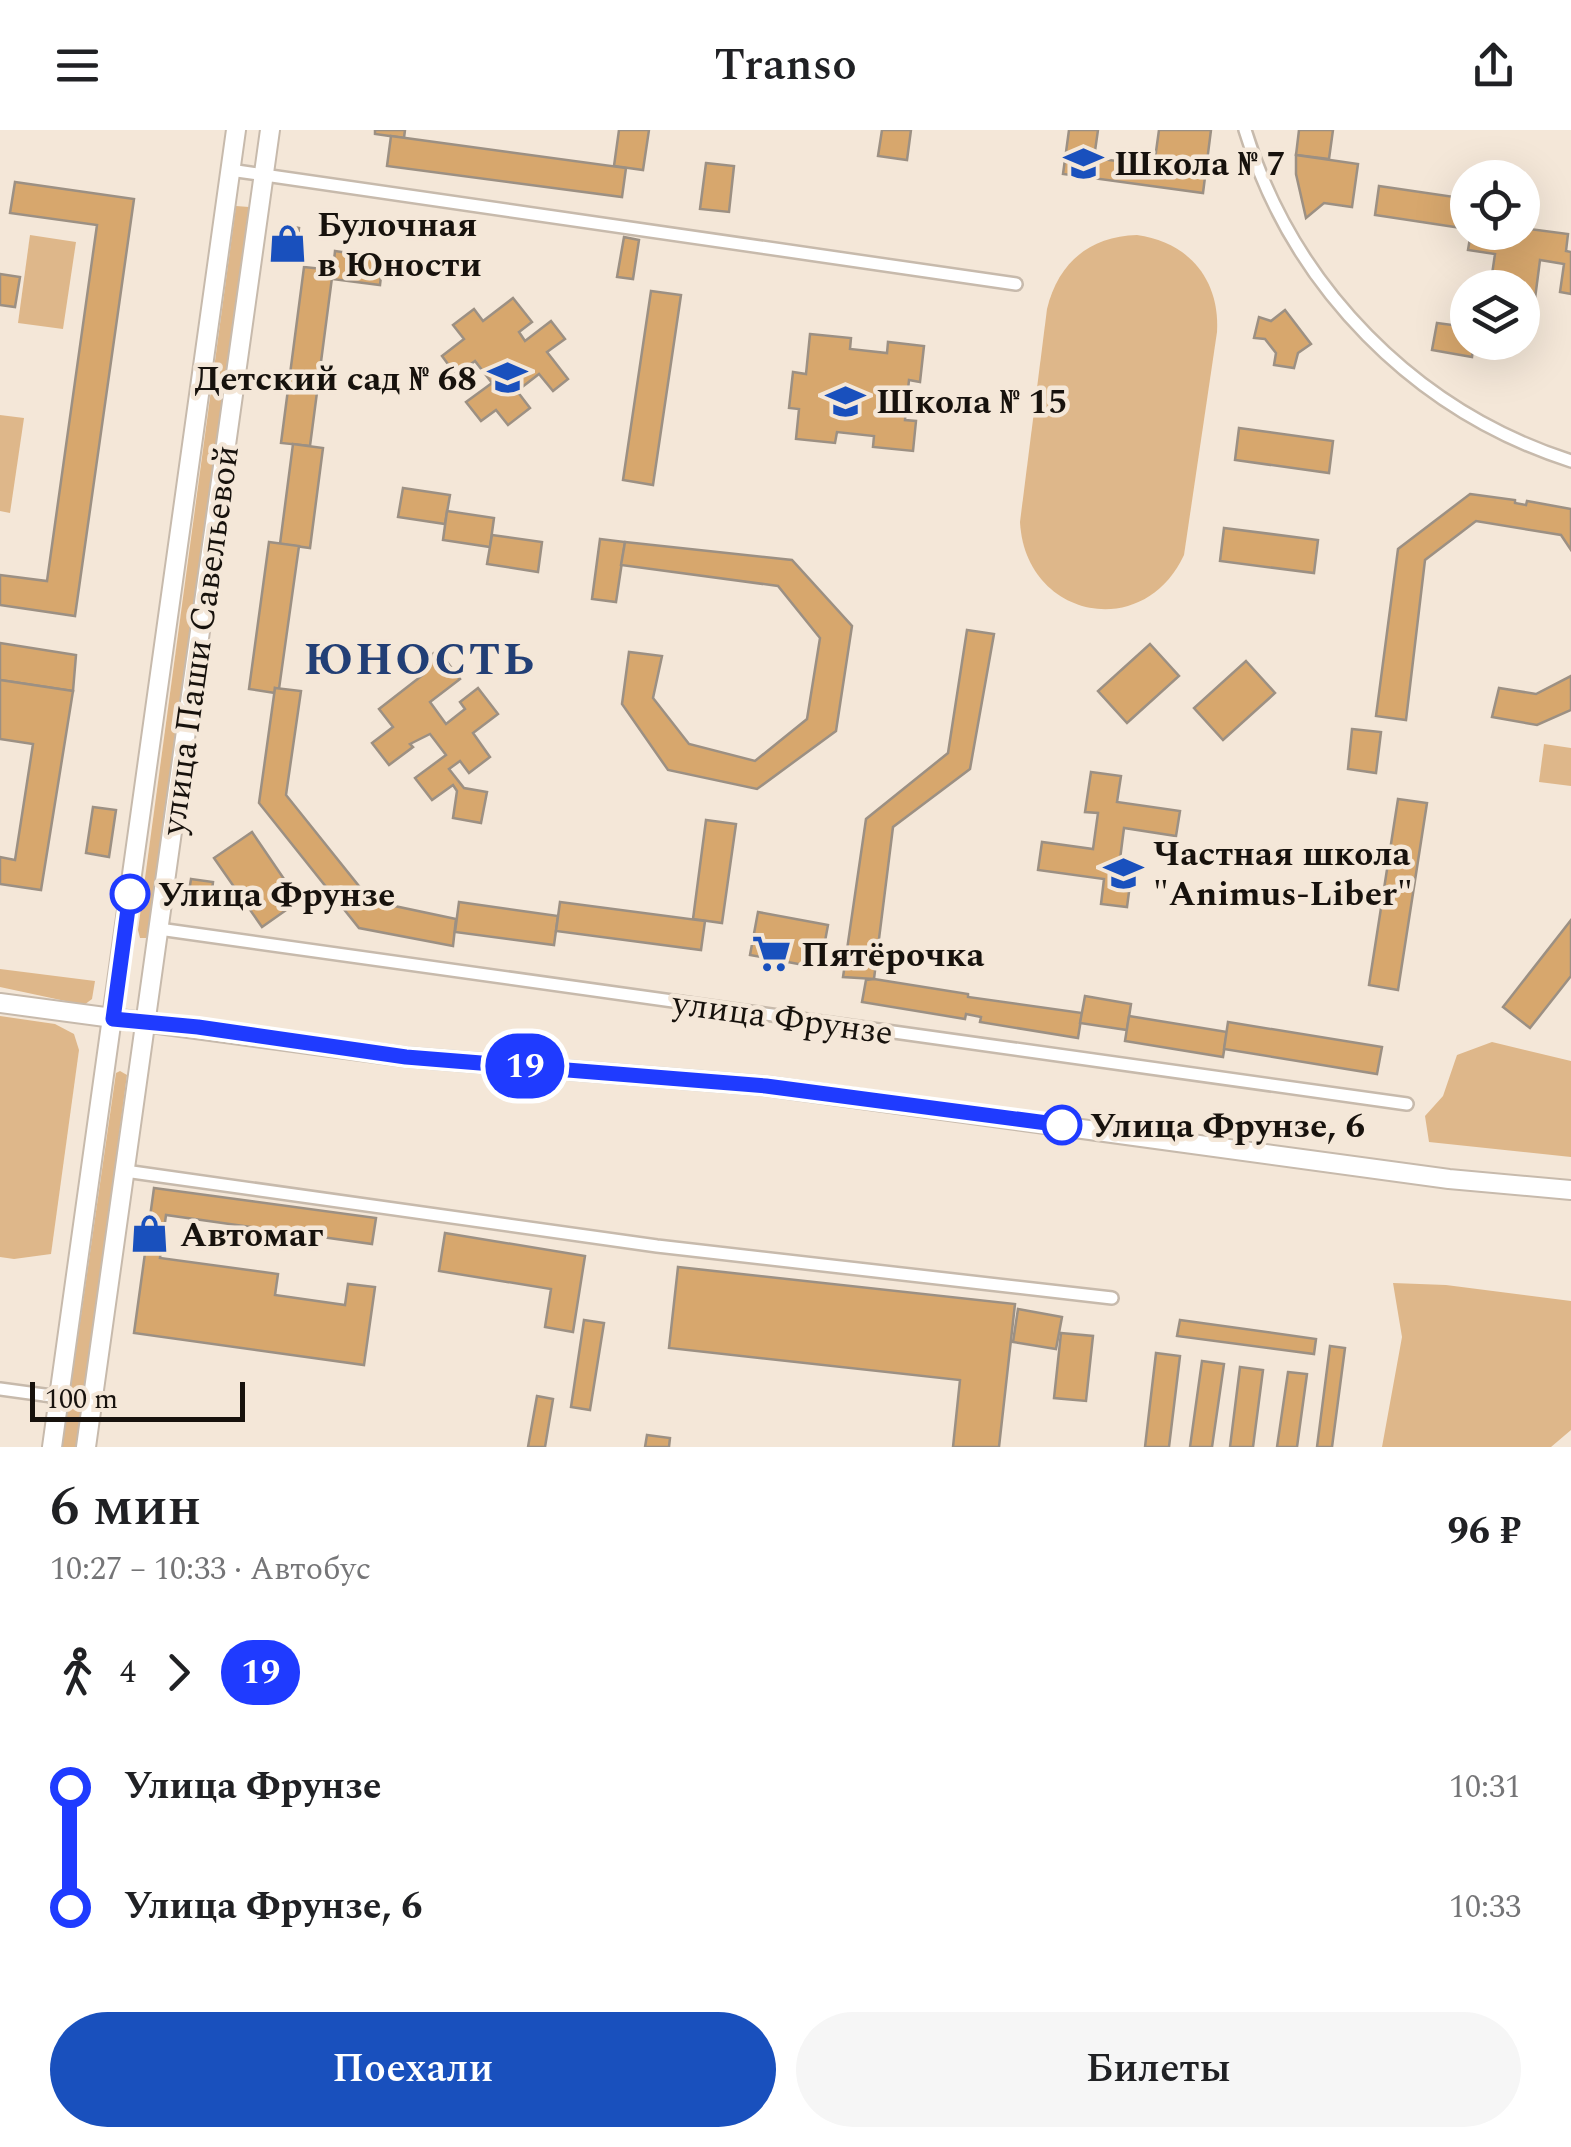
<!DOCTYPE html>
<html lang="ru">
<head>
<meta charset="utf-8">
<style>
	:root { --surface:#fff; --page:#f6f6f6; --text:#202124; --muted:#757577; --accent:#1950bd }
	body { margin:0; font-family:Spectral,serif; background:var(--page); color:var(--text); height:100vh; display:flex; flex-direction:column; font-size:38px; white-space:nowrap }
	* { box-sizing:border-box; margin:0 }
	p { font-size:32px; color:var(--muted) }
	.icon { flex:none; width:55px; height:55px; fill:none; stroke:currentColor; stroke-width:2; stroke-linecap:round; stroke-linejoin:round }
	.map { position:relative; height:1317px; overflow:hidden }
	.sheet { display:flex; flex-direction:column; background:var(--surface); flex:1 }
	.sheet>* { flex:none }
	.badge { padding:0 20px; border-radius:32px; font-size:35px; line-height:65px }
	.buttons { position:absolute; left:1450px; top:30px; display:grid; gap:20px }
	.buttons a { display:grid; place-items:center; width:90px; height:90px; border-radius:50%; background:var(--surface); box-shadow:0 10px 40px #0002; font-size:50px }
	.scale { position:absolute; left:30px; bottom:25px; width:215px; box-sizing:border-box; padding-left:10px; border:5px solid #17120d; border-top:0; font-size:28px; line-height:35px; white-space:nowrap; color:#17120d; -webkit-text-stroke:8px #f4e7d8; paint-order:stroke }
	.map>.badge { position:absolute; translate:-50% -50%; box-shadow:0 0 0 5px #fff }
	.legs { display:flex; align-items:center; gap:15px; height:110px; padding:0 50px; font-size:32px }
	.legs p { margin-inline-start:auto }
	.overview { display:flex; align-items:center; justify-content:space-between; height:170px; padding:0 50px }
	h1 { font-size:55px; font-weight:600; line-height:75px }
	.cta { display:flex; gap:20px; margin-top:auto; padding:20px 50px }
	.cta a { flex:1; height:115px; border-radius:60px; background:var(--accent); color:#fff; font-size:40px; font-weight:600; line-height:115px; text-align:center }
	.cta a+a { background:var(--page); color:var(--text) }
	ul { padding:0 50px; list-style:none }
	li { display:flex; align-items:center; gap:35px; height:120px; font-size:38px }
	li i { display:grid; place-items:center; width:15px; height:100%; margin:0 12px; background:currentColor }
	li i::after { content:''; width:25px; height:25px; margin:-12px; border:8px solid; border-radius:50%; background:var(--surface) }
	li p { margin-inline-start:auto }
	li:first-child i { background:linear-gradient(#0000 50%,currentColor 0) }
	li:last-child i { background:linear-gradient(currentColor 50%,#0000 0) }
	header { display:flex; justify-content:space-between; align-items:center; height:130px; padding:0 50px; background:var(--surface); font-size:45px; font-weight:600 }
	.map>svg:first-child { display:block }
	.green { fill:#deb78a }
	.building { fill:#d7a76d; stroke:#9c9083; stroke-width:2.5 }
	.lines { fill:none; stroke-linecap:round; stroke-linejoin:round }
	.street-casing { stroke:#c7baac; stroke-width:16 }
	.secondary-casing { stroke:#c7baac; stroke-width:22 }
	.street { stroke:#fff; stroke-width:11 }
	.secondary { stroke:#fff; stroke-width:18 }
	.line-1-casing { stroke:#fff; stroke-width:22 }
	.line-1 { stroke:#1f3bff; stroke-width:15 }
	.stop-1-dot { fill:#fff; stroke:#1f3bff; stroke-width:5 }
	.labels { text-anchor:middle; stroke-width:9; stroke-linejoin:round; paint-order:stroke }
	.poi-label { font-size:35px; font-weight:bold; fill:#17120d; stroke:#f4e7d8; text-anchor:start }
	.street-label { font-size:35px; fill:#17120d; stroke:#f4e7d8 }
	.stop-label { font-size:35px; font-weight:bold; fill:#17120d; stroke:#f4e7d8; text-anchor:start }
	.district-label { font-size:45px; font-weight:bold; letter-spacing:2.5px; fill:#223f76; stroke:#f4e7d8 }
</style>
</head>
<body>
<header><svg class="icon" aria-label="menu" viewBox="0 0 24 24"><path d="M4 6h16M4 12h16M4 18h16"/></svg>Transo<svg class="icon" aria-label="share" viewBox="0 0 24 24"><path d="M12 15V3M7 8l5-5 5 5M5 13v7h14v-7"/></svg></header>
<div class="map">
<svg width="1571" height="1317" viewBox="0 0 1571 1317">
	<rect width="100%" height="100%" fill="#f4e7d8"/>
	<g class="green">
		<path d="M236,76L249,77L151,803L146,808H140L138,800Z"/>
		<path d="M30,105L76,112L63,199L18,193Z"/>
		<path d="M1137,105C1189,112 1220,150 1217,202L1184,425C1143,513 1025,488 1020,392L1047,179C1058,133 1090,106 1137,105Z"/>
		<path d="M0,285L24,288L10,383L0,381Z"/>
		<path d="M1544,614L1571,618V656L1539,652Z"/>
		<path d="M0,839L95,851L92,869L84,875L0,857Z"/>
		<path d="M0,886L55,894L74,904L79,920L51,1124L14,1129L0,1127Z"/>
		<path d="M1492,912L1571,931V1027L1429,1012L1425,986L1443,966L1457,925Z"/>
		<path d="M120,941L127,945L78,1317H62L116,943Z"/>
		<path d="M1393,1153L1446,1155L1571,1171V1300L1551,1317H1382L1402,1207Z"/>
	</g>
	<g class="building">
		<path d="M375,0H405L404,8L375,4Z"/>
		<path d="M619,0H649L643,40L614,36Z"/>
		<path d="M882,0H911L907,30L878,26Z"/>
		<path d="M1069,0H1098L1094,28L1154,36L1159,0H1211L1203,63L1063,44Z"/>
		<path d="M1299,0H1333L1329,29L1296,25Z"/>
		<path d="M391,6L626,38L622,67L387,36Z"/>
		<path d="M1296,25L1358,34L1352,77L1324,73L1306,88L1296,44Z"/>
		<path d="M706,33L734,36L729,82L700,79Z"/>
		<path d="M15,52L134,69L75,486L0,475V445L47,451L97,95L10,83Z"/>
		<path d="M1379,56L1468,69V99L1375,85Z"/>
		<path d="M283,95L299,98L295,130L279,128Z"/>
		<path d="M1522,98L1568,104L1566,121L1571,122V164L1560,162L1564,134L1540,130L1533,184L1522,182V158H1490L1495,124L1468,120L1471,102H1522Z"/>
		<path d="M624,107L639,110L633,149L617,147Z"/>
		<path d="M335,121L383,128L380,155L332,149Z"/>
		<path d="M304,137L333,140L310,316L281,313Z"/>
		<path d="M0,144L20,147L15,177L0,175Z"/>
		<path d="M651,161L681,165L653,355L623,350Z"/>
		<path d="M513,168L532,192L519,202L525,211L551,191L565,209L547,222L568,249L553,261L539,244L517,261L530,278L508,295L496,280L481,291L466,272L492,253L475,231L456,245L442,226L464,209L453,195L474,179L483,191Z"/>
		<path d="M1285,180L1311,214L1298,223L1294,238L1274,235L1276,223L1265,209L1254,208L1259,187L1271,191Z"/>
		<path d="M1437,193L1468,197V212H1474L1472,227L1432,220Z"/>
		<path d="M810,204L851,208L850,219L887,223L888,212L924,216L920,252L909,250L905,290L916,291L913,321L873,317L874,306L837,302L835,313L796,309L799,279L789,278L793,242L806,244Z"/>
		<path d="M1239,298L1333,311L1329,343L1235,330Z"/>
		<path d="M293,314L323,318L310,418L280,414Z"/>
		<path d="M403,358L450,365L445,394L398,387Z"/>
		<path d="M1470,364L1515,370V373L1526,375L1527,371L1571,379V420L1561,405L1476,391L1425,430L1406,590L1376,586L1398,419Z"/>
		<path d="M447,381L494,388L490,417L443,410Z"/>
		<path d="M1224,398L1318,410L1314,443L1220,431Z"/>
		<path d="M492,405L542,412L538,442L487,434Z"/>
		<path d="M600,409L625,412L616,472L592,469Z"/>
		<path d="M269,412L299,416L279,559L275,558V563L249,559Z"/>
		<path d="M625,412L792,430L852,496L836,601L757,659L668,640L622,574L629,522L662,526L653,568L689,614L755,631L807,589L820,508L778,456L621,435Z"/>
		<path d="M967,500L994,504L970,639L893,697L874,849L843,847L866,689L948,623Z"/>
		<path d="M0,513L76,525L73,561L0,550Z"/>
		<path d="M1150,514L1179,546L1127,593L1098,561Z"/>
		<path d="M438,520L460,549L430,572L446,594L465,579L460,572L478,558L498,584L473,603L490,627L469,643L460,631L449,639L464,658L487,662L481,693L453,688L457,661L453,655L432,670L415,648L446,625L430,604L410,614L413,617L389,635L372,613L393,597L379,579L424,544L418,535Z"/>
		<path d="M1246,531L1275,563L1223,610L1194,578Z"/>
		<path d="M1571,546V580L1537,595L1492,587L1499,558L1536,564Z"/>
		<path d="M0,550L73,561L41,760L0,754V727L15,730L33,614L0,609Z"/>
		<path d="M275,558L301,561L286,665L371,771L456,789L453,816L359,798L259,673Z"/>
		<path d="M1352,599L1381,602L1376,643L1348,639Z"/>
		<path d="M1091,642L1121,646L1117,672L1180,681L1176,706L1124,698L1119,737L1132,739L1127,777L1101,774L1104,749L1038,740L1042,712L1093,719L1098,683L1085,682Z"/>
		<path d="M1398,669L1427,673L1398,860L1369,855Z"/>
		<path d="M93,677L116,680L109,727L86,723Z"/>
		<path d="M706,690L736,694L722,793L693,789Z"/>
		<path d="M252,702L299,771L262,797L214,728Z"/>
		<path d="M191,749L213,752L210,778L187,774Z"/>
		<path d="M459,772L558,786L554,815L455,802Z"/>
		<path d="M560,772L705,791L701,820L556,801Z"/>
		<path d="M758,782L828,795L820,838L750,825Z"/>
		<path d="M1571,790V846L1530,898L1503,877Z"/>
		<path d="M874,849L968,864V867L1082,883L1078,908L980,892L981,887L966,884L965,889L862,872L866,850Z"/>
		<path d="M1085,866L1131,874L1127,900L1080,893Z"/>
		<path d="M1129,886L1227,902L1223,927L1125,911Z"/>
		<path d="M1228,892L1382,917L1377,944L1224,919Z"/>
		<path d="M154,1058L376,1088L372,1114L166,1085L160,1128L278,1144L275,1165L345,1175L348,1154L375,1157L364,1235L134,1203Z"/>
		<path d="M445,1103L585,1126L573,1202L545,1197L551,1159L439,1141Z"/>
		<path d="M678,1137L1015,1174L999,1317H953L960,1250L669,1218Z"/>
		<path d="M1018,1179L1062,1187L1056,1219L1013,1212Z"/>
		<path d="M584,1190L604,1193L590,1280L571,1277Z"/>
		<path d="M1180,1190L1316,1209L1314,1224L1177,1206Z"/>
		<path d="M1061,1203L1093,1206L1086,1271L1054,1268Z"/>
		<path d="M1330,1216L1345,1218L1332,1317H1317Z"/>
		<path d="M1156,1223L1180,1226L1169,1317H1145Z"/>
		<path d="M1202,1231L1224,1234L1212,1317H1190Z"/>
		<path d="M1240,1237L1263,1240L1253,1317H1230Z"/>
		<path d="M1288,1242L1307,1244L1297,1317H1277Z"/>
		<path d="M537,1266L553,1269L545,1317H528Z"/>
		<path d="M647,1305L670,1308L669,1317H645Z"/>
	</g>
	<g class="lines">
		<defs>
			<g id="street">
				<path d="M1245,0C1293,157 1415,281 1571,331"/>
				<path d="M230,40L1016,154"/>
				<path d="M159,799L1407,974"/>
				<path d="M125,1041L657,1116L1112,1168"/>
				<path d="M0,1259L59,1267"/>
			</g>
			<g id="secondary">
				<path d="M0,873L406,927L766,956L1449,1049L1571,1060"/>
				<path d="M52,1317L236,0"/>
				<path d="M86,1317L270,0"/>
			</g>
		</defs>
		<use href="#street" class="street-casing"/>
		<use href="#secondary" class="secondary-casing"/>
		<use href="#street" class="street"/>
		<use href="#secondary" class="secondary"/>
	</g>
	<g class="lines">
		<defs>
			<path id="line-1" d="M130,764L113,889L198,897L406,927L766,956L1062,995"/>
		</defs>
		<use href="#line-1" class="line-1-casing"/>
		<use href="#line-1" class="line-1"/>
	</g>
	<defs>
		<symbol id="school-bare" viewBox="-9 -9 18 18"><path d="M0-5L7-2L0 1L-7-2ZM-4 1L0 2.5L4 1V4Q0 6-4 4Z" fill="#1950bd" stroke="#f4e7d8" stroke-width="2.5" paint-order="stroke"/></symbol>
		<symbol id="shop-bare" viewBox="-9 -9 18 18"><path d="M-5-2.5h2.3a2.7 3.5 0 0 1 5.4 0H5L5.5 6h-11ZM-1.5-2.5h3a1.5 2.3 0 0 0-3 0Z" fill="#1950bd" stroke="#f4e7d8" stroke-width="2.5" paint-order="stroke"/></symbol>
		<symbol id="supermarket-bare" viewBox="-9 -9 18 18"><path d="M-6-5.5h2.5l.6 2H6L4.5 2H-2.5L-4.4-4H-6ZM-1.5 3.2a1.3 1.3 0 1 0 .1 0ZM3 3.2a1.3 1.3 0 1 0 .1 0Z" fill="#1950bd" stroke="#f4e7d8" stroke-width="2.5" paint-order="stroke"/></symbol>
	</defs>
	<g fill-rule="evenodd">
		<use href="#school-bare" x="1056" y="6" width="55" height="55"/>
		<use href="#shop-bare" x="260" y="86" width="55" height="55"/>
		<use href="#school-bare" x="480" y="220" width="55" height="55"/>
		<use href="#school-bare" x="818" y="244" width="55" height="55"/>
		<use href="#school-bare" x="1096" y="716" width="55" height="55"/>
		<use href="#supermarket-bare" x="744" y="796" width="55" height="55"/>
		<use href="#shop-bare" x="122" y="1076" width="55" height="55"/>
	</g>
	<g class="stop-1-dot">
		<circle cx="130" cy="764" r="18"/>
		<circle cx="1062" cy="995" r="18"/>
	</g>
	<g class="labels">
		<g class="poi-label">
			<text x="1114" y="45">Школа № 7</text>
			<text x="317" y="106">Булочная<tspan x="317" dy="40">в Юности</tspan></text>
			<text x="477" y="260" text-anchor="end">Детский сад № 68</text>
			<text x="876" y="283">Школа № 15</text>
			<text x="1153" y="735">Частная школа<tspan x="1153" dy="40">"Animus-Liber"</tspan></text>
			<text x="801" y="836">Пятёрочка</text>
			<text x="180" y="1116">Автомаг</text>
		</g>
		<g class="street-label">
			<text transform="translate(199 510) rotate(-82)" y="12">улица Паши Савельевой</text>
			<text transform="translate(783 887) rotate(8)" y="12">улица Фрунзе</text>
		</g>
		<g class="stop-label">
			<text x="158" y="776">Улица Фрунзе</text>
			<text x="1090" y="1007">Улица Фрунзе, 6</text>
		</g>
		<g class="district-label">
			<text x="420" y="544">ЮНОСТЬ</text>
		</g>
	</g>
</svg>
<div class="buttons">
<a><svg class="icon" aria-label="locate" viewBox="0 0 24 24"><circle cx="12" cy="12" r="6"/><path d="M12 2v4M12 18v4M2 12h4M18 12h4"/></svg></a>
<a><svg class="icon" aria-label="layers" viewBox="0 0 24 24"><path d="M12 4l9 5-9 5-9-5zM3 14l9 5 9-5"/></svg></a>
</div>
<div class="scale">100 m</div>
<b class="badge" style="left:525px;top:936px;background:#1f3bff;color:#fff">19</b>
</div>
<section class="sheet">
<div class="overview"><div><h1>6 мин</h1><p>10:27 – 10:33 · Автобус</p></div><b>96 ₽</b></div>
<div class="legs"><svg class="icon" aria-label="walk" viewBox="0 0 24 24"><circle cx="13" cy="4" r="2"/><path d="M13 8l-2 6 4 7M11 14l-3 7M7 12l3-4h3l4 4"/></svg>4<svg class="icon" aria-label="forward" viewBox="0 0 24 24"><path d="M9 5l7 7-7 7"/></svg><b class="badge" style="background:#1f3bff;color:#fff">19</b></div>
<ul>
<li><i style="color:#1f3bff"></i><b>Улица Фрунзе</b><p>10:31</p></li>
<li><i style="color:#1f3bff"></i><b>Улица Фрунзе, 6</b><p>10:33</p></li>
</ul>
<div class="cta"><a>Поехали</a><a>Билеты</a></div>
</section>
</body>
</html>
